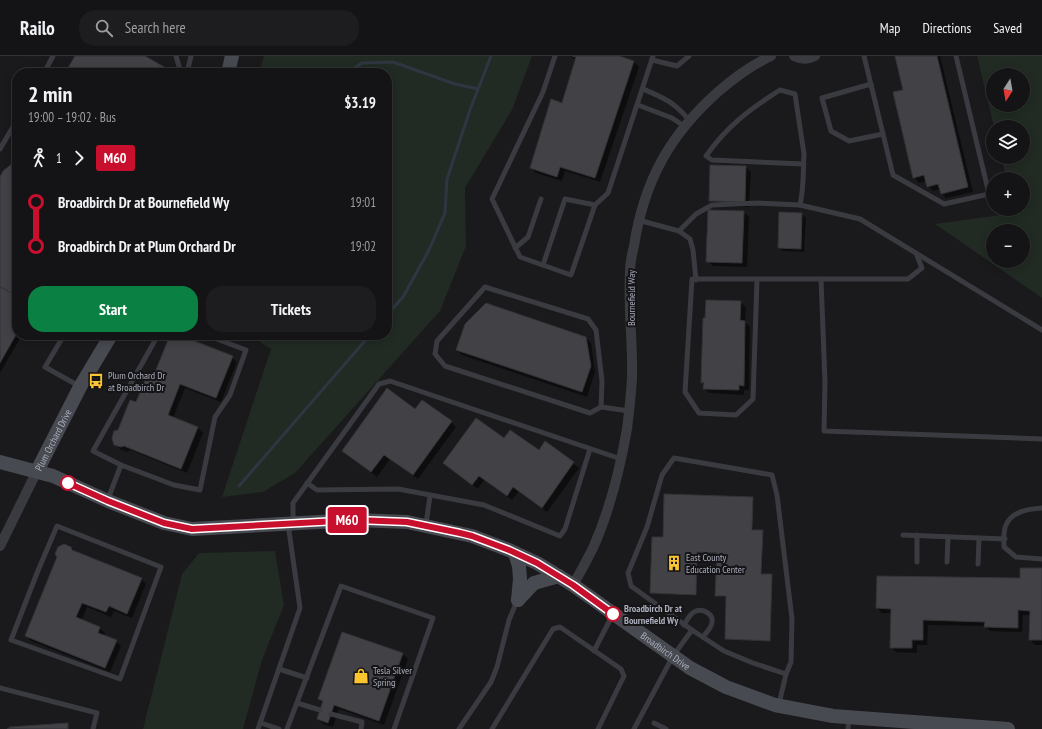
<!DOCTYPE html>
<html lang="en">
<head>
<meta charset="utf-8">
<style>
	:root { --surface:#141315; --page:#1d1c1e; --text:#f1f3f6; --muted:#9d9ea0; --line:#333234; --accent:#0b8043 }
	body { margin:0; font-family:"PT Sans Narrow",sans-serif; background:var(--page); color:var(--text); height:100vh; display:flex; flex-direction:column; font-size:15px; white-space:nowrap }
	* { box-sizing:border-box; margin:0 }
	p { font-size:13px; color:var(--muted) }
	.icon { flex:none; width:22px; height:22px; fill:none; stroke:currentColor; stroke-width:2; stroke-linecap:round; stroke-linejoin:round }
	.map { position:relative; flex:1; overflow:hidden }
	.details { position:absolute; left:12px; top:12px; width:380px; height:272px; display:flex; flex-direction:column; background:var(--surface); border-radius:16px; box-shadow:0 2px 10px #0003,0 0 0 1px var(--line) }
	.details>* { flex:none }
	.badge { padding:0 8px; border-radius:3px; font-size:14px; line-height:26px }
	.needle { width:26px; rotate:191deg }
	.fabs { position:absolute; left:986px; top:12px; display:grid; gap:8px }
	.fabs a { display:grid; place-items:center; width:44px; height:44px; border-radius:50%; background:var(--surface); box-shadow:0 2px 10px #0003,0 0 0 1px var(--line); font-size:20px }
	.map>.badge { position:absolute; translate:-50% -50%; box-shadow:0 0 0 2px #fff }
	.legs { display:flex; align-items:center; gap:6px; height:44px; padding:0 16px; font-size:13px }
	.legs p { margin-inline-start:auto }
	.head { display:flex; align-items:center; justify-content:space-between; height:68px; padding:0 16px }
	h1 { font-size:22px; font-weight:700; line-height:30px }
	.primary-button { display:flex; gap:8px; margin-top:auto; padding:8px 16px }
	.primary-button a { flex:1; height:46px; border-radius:16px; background:var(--accent); color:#fff; font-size:16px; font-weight:700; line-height:46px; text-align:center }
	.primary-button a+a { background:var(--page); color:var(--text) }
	ul { padding:0 16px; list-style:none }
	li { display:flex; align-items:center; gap:14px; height:44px; font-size:15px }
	li i { display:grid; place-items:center; width:6px; height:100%; margin:0 5px; background:currentColor }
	li i::after { content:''; width:10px; height:10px; margin:-5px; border:3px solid; border-radius:50%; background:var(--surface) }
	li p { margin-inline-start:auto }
	li:first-child i { background:linear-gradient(#0000 50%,currentColor 0) }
	li:last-child i { background:linear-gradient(currentColor 50%,#0000 0) }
	header { display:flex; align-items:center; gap:24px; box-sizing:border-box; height:56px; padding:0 20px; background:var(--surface); border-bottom:1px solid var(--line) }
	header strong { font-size:19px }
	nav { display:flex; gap:22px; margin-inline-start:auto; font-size:14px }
	.search { width:280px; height:36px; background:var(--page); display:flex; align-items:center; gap:10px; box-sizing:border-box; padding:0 14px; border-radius:16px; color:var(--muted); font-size:15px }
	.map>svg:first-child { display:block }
	.green { fill:#212a23; fill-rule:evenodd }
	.shadow { fill:#0007 }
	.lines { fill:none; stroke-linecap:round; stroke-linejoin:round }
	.stream { stroke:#2e3741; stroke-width:3 }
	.building { fill:#414146; stroke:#343338 }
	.lane { stroke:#3a3b41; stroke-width:5 }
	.street { stroke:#3a3b41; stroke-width:10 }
	.secondary { stroke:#484a51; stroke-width:14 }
	.line-1-casing { stroke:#fff; stroke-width:9 }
	.line-1 { stroke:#c8102e; stroke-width:6 }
	.stop-1-dot { fill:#fff; stroke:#c8102e; stroke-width:2 }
	.labels { text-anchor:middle; stroke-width:4; stroke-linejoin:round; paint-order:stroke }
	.street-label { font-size:10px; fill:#abafbc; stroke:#151417 }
	.poi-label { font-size:10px; fill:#abafbc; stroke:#151417; text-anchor:start }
	.stop-label { font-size:10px; font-weight:bold; fill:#abafbc; stroke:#151417; text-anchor:start }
</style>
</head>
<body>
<header>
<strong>Railo</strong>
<div class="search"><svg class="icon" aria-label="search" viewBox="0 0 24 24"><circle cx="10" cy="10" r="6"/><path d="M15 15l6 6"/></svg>Search here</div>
<nav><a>Map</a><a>Directions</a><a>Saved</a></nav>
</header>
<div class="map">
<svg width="1042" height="673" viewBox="0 0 1042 673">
	<rect width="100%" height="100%" fill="#1a191c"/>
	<g class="green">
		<path d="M264,0H532L512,54L465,132L466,190L440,255L295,417L263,436L222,441L271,293L249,279H387V17H259Z"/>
		<path d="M977,0H1042V242L935,168L1015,157L1014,153H1023V123H1007L1001,101H1023V71H994ZM993,19H1023V49H993ZM993,175H1023V205H993Z"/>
		<path d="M275,495L284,549L262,604L243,673H143L182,518L199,497Z"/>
	</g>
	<g class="shadow">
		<path d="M76,0H142L165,13L169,17H66Z"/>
		<path d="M570,0H615L634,6L639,11L600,126L565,115L562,125L536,117L531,112L563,48L576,4Z"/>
		<path d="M896,0H940L973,136L946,142L941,137L940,133L933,135L928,130L927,125L919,127L914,121L905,34Z"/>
		<path d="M17,103V279H22L0,317V123Z"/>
		<path d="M746,111L751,116L749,151L715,150L710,145Z"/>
		<path d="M744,156L749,161L747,211L713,210L708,205Z"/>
		<path d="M802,158L806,162L804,196L783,195L779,192Z"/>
		<path d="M740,246L746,251L745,266L750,271L749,334H744V339L709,337L704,332L705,329L702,326L706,263Z"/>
		<path d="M171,279H176L232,301L237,306L221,346L185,332L173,362L198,372L203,377L187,417L130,394L127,396L120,393L115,388L118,375L152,326Z"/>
		<path d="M586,282L591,287L595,316L587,341L462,299L457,294Z"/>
		<path d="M416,354L451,366L456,371L418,423L390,403L377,421L343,395Z"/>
		<path d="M504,384L539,395L545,387L579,412L547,456L519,435L512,444L484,424L478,433L444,407Z"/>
		<path d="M753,442V475L763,476L762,519L772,520L770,585L726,583L727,541L716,540L718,497L698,496L696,540L651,537L653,482H664Z"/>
		<path d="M71,491L76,497L141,523L146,528L132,562L114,555L111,561L87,551L82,564L100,572L105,577L104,580L116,585L121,590L110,616L31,585L26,580Z"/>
		<path d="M1042,513V589H1035L1030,584L1031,559H1023L1022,576L990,575L985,570L928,569L927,589H917V597L896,596L891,591L892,557H882L877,552L1021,524Z"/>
		<path d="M402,598L408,603L384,669L339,653L333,671L323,668L318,663L324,647L319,643Z"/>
	</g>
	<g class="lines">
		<g class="stream">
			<path d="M340,17L354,12L362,7L393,6L455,28L478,33"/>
			<path d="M387,259L403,241L429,194L445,157L447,123L470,54L491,0"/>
			<path d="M239,430L370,279"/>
		</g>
	</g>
	<g class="building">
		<path d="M75,0H145L166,12L163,17H65Z"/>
		<path d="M572,0H619L634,5L595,122L560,111L557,121L530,112L551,43L562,47L576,1Z"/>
		<path d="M895,0H937L968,131L941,138L938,128L927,131L924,119L913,122L893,36L903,34Z"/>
		<path d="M17,101V240L0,231V121L3,115L13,107Z"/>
		<path d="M710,109L746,110L745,146L709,145Z"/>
		<path d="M708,154L744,155L742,207L706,206Z"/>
		<path d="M779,156L802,157L801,193L778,192Z"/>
		<path d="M0,231L17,240V277L0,307Z"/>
		<path d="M706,244L741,245L740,264L745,265L744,330L739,329V334L703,333L704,326L701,327L703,262H705Z"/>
		<path d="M486,247L586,281L591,310L582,336L456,294L465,268Z"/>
		<path d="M170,279H179L233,300L216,342L180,328L168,359L198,371L181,413L124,390L121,391L114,389L112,382L114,375L118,374L130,344L136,346L146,322L152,324Z"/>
		<path d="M387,332L415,353L422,344L452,365L413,419L384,399L371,416L342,395Z"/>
		<path d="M476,362L504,382L510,374L539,394L545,385L574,406L542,452L513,431L507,440L479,420L472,429L443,407Z"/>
		<path d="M664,438L753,441L752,474H763L761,518H772L770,585L725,583L726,540H715L717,497L697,496L696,539L650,537L652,481H663Z"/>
		<path d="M64,488L71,491L72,494L142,522L127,558L109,550L106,556L82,547L76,561L100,571L98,577L117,584L105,612L25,580L57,501L55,498L58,491Z"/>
		<path d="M1020,512H1042V584H1029L1030,555L1018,554V572L984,571L985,566L923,564V584H912V592H890L891,553L876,552L877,520L1020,522Z"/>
		<path d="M342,576L403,597L379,665L334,649L328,667L317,663L323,645L318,643Z"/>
		<path d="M68,667V673H7L10,671Z"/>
	</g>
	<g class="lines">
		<g class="lane">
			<path d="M176,0L181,17"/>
			<path d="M555,0L543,36L492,143L520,201L571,219L595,149L608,137L653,0"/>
			<path d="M864,0L893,119L944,148L989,138L956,0"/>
			<path d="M652,4L677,10L689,0"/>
			<path d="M44,17L53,0"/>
			<path d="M187,17L191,0"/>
			<path d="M871,28L822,42L831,75L849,85L883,78"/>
			<path d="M643,33C664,42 674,46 689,64"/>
			<path d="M638,49L672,62L684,70"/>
			<path d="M0,93L17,64"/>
			<path d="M800,149C804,132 803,115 804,98L795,38L780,34C750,53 727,70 706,100L712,104L804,108"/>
			<path d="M638,164L679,175L696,158L712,149L758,147L800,149L860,163L1042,274"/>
			<path d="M679,175L690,183L693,194L696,224"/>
			<path d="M515,192L528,181L541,143"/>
			<path d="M916,197L922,212L908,223H821L825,326L824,375L1042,383"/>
			<path d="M543,209L565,143L595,149"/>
			<path d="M757,223H692L685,336L699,357L736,359L753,343L757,223H821"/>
			<path d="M64,279L45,311L79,330"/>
			<path d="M601,351L602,325L596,274L588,263L485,231L437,285L435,298L445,310L590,357L601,351L629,355"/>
			<path d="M121,409L93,395L158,279"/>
			<path d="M307,427L317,434L398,433L484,449L560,480L565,473L590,393"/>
			<path d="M108,443L121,409L174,429L200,434L215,361L230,339L246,294L206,279"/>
			<path d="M1042,452C1029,453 1012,455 1006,469C1003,475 1004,485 1004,491L1016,501L1042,503"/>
			<path d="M293,466V447L379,328L390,325L621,403"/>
			<path d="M426,468L430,440"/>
			<path d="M57,470L161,511L120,623L11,584L37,517Z"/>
			<path d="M903,479L1005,483"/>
			<path d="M917,506V479"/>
			<path d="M947,506L948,481"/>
			<path d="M978,508L979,482"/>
			<path d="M684,569C687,564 690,558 694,556C702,551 714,558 712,567C711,572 706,577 703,581"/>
			<path d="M692,574L631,530L628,517L647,471L662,419L674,402L772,419L777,439L792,563L791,606L786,618"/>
			<path d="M594,595L613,558"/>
			<path d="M279,613L307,622"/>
			<path d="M0,632L97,657L93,673"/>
			<path d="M297,647L320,654"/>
			<path d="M331,658L362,666L361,673"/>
			<path d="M261,667L279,673"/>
			<path d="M654,667L666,673"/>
			<path d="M258,673L300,552L288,468"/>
			<path d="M287,673L341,530L433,562L394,673"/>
			<path d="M459,673L491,626L497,611L509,564L517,545"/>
			<path d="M492,673L553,573L560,571L621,613L624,620L598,673"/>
			<path d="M634,673L673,600L692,574L724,595L753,607L786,618L779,648"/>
			<path d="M848,673L849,662"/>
		</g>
		<g class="street">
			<path d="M794,0C802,4 808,4 815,0"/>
			<path d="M0,490L37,415"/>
			<path d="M573,529C580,517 587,504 593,492C610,454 620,413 627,373C629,357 631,339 632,322C633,287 628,252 630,216C630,208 632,198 634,190C644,125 670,78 719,35C735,21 752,9 771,0"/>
		</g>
		<g class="secondary">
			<path d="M228,17L232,0"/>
			<path id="s1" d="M0,406L53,420L108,445L164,467L192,473L356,464L407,466L472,480L509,494L537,507L573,529L690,612L726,631L775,649L833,660L1008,673"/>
			<path id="s2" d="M37,415L80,331L111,279"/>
			<path d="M515,497L519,510L520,523L518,544"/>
			<path d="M518,544L534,527L559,520"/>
		</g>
	</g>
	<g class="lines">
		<defs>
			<path id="line-1" d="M68,427L108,445L164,467L192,473L356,464L407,466L460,477L472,480L509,494L537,507L573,529L613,558"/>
		</defs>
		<use href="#line-1" class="line-1-casing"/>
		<use href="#line-1" class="line-1"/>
	</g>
	<defs>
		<symbol id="bus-bare" viewBox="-9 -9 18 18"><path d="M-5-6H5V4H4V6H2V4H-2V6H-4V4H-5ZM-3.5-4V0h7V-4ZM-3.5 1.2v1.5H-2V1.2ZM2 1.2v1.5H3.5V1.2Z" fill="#fbc532" stroke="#151417" stroke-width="2.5" paint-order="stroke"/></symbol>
		<symbol id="building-bare" viewBox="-9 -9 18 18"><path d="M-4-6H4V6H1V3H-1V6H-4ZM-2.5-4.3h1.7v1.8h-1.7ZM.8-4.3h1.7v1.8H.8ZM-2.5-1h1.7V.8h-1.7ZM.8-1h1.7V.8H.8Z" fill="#fbc532" stroke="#151417" stroke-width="2.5" paint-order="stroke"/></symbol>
		<symbol id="shop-bare" viewBox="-9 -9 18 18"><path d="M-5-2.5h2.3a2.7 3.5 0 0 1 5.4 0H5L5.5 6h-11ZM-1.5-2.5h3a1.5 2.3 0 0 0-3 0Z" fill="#fbc532" stroke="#151417" stroke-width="2.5" paint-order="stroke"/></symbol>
	</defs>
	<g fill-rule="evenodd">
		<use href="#bus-bare" x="85" y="314" width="22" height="22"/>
		<use href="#building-bare" x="663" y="496" width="22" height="22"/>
		<use href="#shop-bare" x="350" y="609" width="22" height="22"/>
	</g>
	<g class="stop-1-dot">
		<circle cx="68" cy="427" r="7"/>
		<circle cx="613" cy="558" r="7"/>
	</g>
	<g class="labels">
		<g class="street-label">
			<text transform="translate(631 242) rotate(-90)" y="4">Bournefield Way</text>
			<text dy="4" stroke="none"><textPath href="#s2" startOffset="35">Plum Orchard Drive</textPath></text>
			<text dy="4" stroke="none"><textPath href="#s1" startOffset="712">Broadbirch Drive</textPath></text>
		</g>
		<g class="poi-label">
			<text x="108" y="323">Plum Orchard Dr<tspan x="108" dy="12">at Broadbirch Dr</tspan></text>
			<text x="686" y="505">East County<tspan x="686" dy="12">Education Center</tspan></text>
			<text x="373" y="618">Tesla Silver<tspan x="373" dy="12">Spring</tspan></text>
		</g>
		<g class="stop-label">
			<text x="624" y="556">Broadbirch Dr at<tspan x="624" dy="12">Bournefield Wy</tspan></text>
		</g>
	</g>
</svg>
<div class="fabs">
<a><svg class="needle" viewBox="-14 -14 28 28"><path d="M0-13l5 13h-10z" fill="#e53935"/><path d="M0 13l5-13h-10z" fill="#9d9ea0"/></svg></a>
<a><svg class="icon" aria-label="layers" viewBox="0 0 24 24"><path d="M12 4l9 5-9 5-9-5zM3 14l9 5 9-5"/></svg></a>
<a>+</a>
<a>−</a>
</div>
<b class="badge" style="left:347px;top:464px;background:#c8102e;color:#fff">M60</b>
<section class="details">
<div class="head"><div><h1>2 min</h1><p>19:00 – 19:02 · Bus</p></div><b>$3.19</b></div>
<div class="legs"><svg class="icon" aria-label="walk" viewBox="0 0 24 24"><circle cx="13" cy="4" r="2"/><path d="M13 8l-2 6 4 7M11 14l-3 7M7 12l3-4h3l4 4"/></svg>1<svg class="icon" aria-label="forward" viewBox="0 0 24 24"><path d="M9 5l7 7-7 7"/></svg><b class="badge" style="background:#c8102e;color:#fff">M60</b></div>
<ul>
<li><i style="color:#c8102e"></i><b>Broadbirch Dr at Bournefield Wy</b><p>19:01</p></li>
<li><i style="color:#c8102e"></i><b>Broadbirch Dr at Plum Orchard Dr</b><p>19:02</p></li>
</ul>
<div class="primary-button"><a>Start</a><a>Tickets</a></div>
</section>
</div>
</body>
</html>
